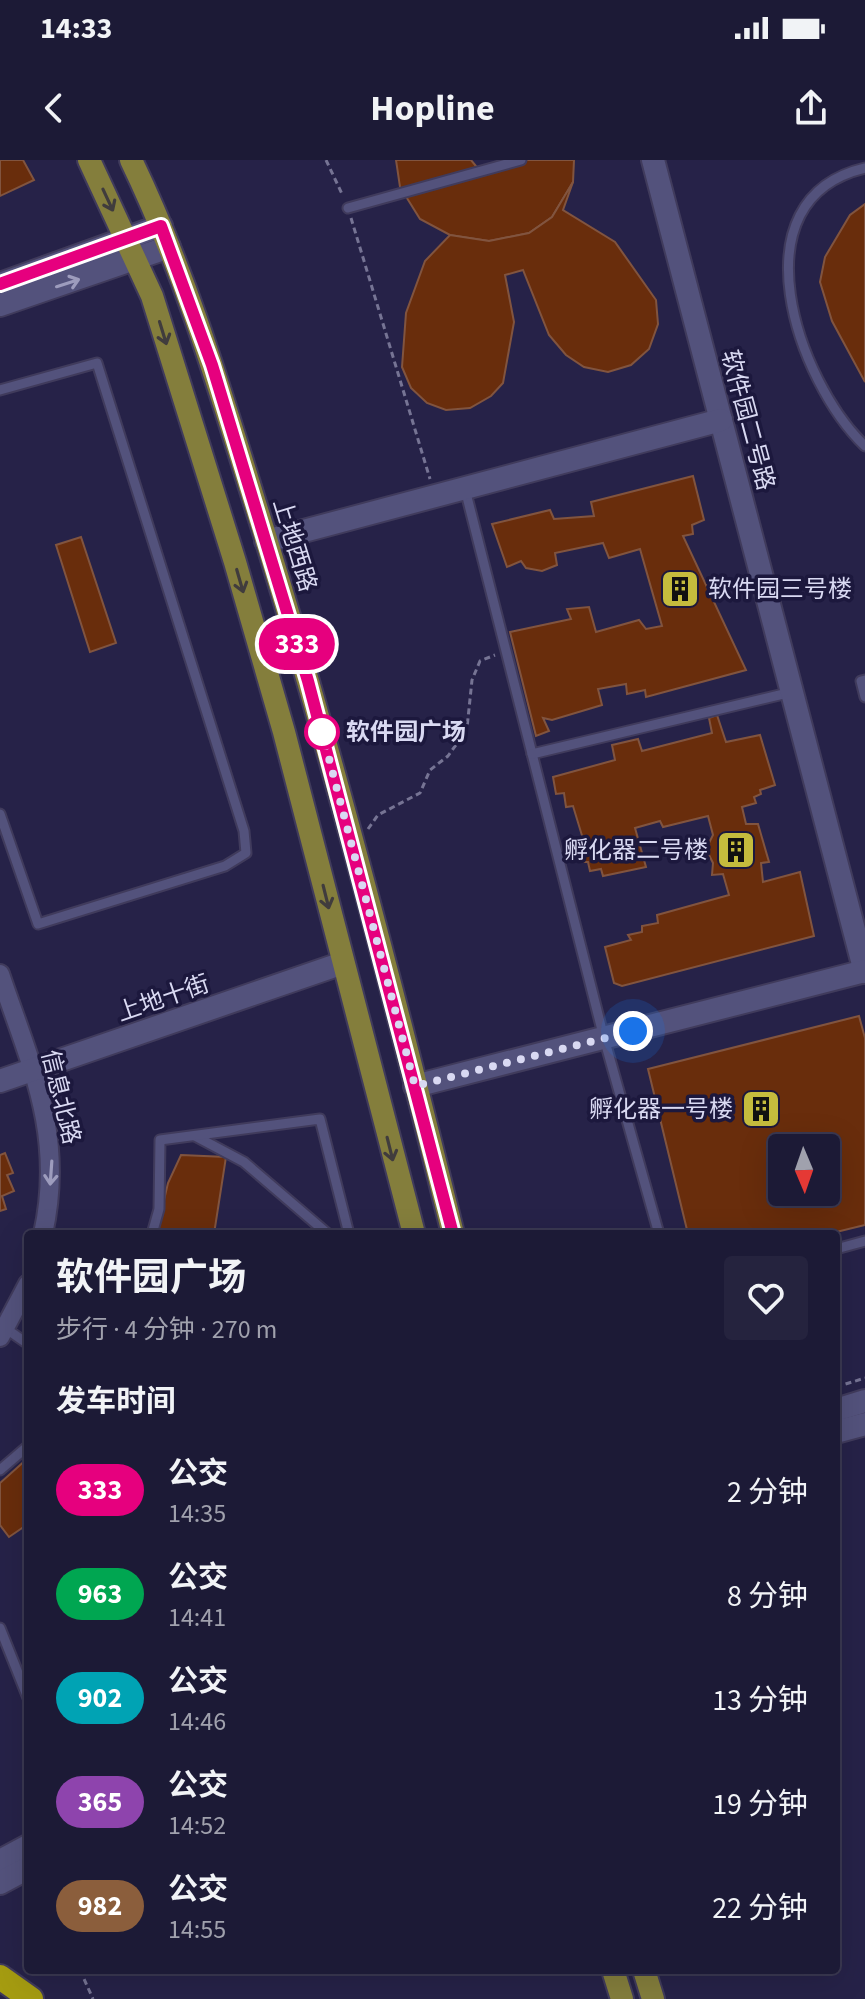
<!DOCTYPE html>
<html lang="zh">
<head>
<meta charset="utf-8">
<style>
	:root { --surface:#1c1a36; --page:#25233e; --text:#f1f3f6; --muted:#a0a1ad; --line:#3a3851 }
	body { margin:0; font-family:"Source Sans 3","Noto Sans SC",sans-serif; background:var(--page); color:var(--text); height:100vh; display:flex; flex-direction:column; font-size:30px; white-space:nowrap }
	* { box-sizing:border-box; margin:0 }
	p { font-size:26px; color:var(--muted) }
	.icon { flex:none; width:44px; height:44px; fill:none; stroke:currentColor; stroke-width:2; stroke-linecap:round; stroke-linejoin:round }
	.map { position:relative; flex:1; overflow:hidden }
	.details { position:absolute; left:24px; top:1070px; width:816px; height:744px; display:flex; flex-direction:column; background:var(--surface); border-radius:8px; box-shadow:0 8px 32px #0002,0 0 0 2px var(--line) }
	.details>* { flex:none }
	.badge { padding:0 16px; border-radius:26px; font-size:28px; line-height:52px }
	.needle { width:52px; rotate:178deg }
	.buttons { position:absolute; left:768px; top:974px; display:grid; gap:16px }
	.buttons a { display:grid; place-items:center; width:72px; height:72px; border-radius:8px; background:var(--surface); box-shadow:0 8px 32px #0002,0 0 0 2px var(--line); font-size:40px }
	.you { position:absolute; width:40px; height:40px; margin:-20px; border:6px solid #fff; border-radius:50%; background:#1a73e8; box-shadow:0 0 0 12px #1a73e833 }
	.map>.badge { position:absolute; translate:-50% -50%; box-shadow:0 0 0 4px #fff }
	h2 { padding:0 32px; font-size:30px; line-height:72px }
	.round { display:grid; place-items:center; flex:none; width:84px; height:84px; border-radius:8px; background:var(--page) }
	.head { display:flex; align-items:center; justify-content:space-between; height:136px; padding:0 32px }
	h1 { font-size:38px; font-weight:700; line-height:60px }
	ul { padding:0; list-style:none }
	li { display:flex; align-items:center; gap:24px; height:104px; padding:0 32px }
	li div { flex:1 }
	li b { display:block; font-size:30px }
	li em { font-style:normal }
	li .badge { min-width:88px; font-weight:700; text-align:center }
	.status { display:flex; justify-content:space-between; align-items:center; height:56px; padding:0 40px; background:var(--surface); direction:ltr }
	.status svg { height:22px; fill:currentColor }
	header { display:flex; justify-content:space-between; align-items:center; height:104px; padding:0 32px; background:var(--surface); font-size:36px; font-weight:700 }
	.map>svg:first-child { display:block }
	.building { fill:#692d0c; stroke:#81543f; stroke-width:2; fill-rule:evenodd }
	.lines { fill:none; stroke-linecap:round; stroke-linejoin:round }
	.service-casing { stroke:#403b5c; stroke-width:13 }
	.minor-casing { stroke:#403b5c; stroke-width:22 }
	.tertiary-casing { stroke:#403b5c; stroke-width:26 }
	.secondary-casing { stroke:#403b5c; stroke-width:26 }
	.primary-casing { stroke:#403b5c; stroke-width:26 }
	.motorway-casing { stroke:#403b5c; stroke-width:28 }
	.path { stroke:#767494; stroke-width:3; stroke-dasharray:6 4; stroke-linecap:butt }
	.service { stroke:#53527c; stroke-width:9 }
	.minor { stroke:#53527c; stroke-width:18 }
	.tertiary { stroke:#53527c; stroke-width:22 }
	.secondary { stroke:#53527c; stroke-width:22 }
	.primary { stroke:#847e3c; stroke-width:22 }
	.motorway { stroke:#a59c11; stroke-width:24 }
	.oneway { stroke:#403c3d }
	.oneway2 { stroke:#9d9cbd }
	.line-casing { stroke:#fff; stroke-width:18 }
	.line { stroke:#e6007e; stroke-width:12 }
	.walk { stroke:#d9d9f2; stroke-width:8; stroke-dasharray:0 14.4 }
	.stop-dot { fill:#fff; stroke:#e6007e; stroke-width:4 }
	.labels { text-anchor:middle; stroke-width:7; stroke-linejoin:round; paint-order:stroke }
	.street-label { font-size:24px; fill:#d9d9f2; stroke:#1c183d }
	.poi-label { font-size:24px; fill:#d9d9f2; stroke:#1c183d; text-anchor:end }
	.stop-label { font-size:24px; font-weight:bold; fill:#d9d9f2; stroke:#1c183d; text-anchor:start }
</style>
</head>
<body>
<div class="status"><b>14:33</b><svg viewBox="0 0 49 12"><path d="M0 12V9h3v3zM5 12V6h3v6zM10 12V3h3v9zM15 12V0h3v12zM26 1h20v11H26zM47 4h2v5h-2z"/></svg></div>
<header><svg class="icon" aria-label="back" viewBox="0 0 24 24"><path d="M15 5l-7 7 7 7"/></svg>Hopline<svg class="icon" aria-label="share" viewBox="0 0 24 24"><path d="M12 15V3M7 8l5-5 5 5M5 13v7h14v-7"/></svg></header>
<div class="map">
<svg width="865" height="1839" viewBox="0 0 865 1839">
	<rect width="100%" height="100%" fill="#262248"/>
	<g class="building">
		<path d="M0,0H23L34,20L0,36Z"/>
		<path d="M396,0H471L480,11H493L502,0H574L573,22L552,57L529,73L489,81L450,75L420,59L400,27Z"/>
		<path d="M573,22L563,50L615,82L656,140L658,164L649,189L631,205L608,212L584,207L566,195L549,175L523,110L505,115L514,162L503,223L491,236L470,248L446,250L427,243L411,228L402,207L406,153L425,101L450,75L489,81L529,73L552,57Z"/>
		<path d="M865,44V222L832,161L820,122L825,97L850,55Z"/>
		<path d="M693,316L704,360L692,365L693,374L683,376L746,510L646,537L645,530L627,534L626,524L598,529L602,545L552,560L543,558L549,571L536,576L510,472L571,459L567,449L589,447L596,472L639,460L646,469L662,466L640,389L609,398L603,383L555,393L557,405L542,411L526,408L521,401L507,407L492,364L550,350L554,359L594,356L591,342Z"/>
		<path d="M81,377L116,483L90,492L56,385Z"/>
		<path d="M717,555L726,582L760,575L775,625L760,630L761,634L754,637L756,643L742,647L746,664H758L769,702L761,703L763,722L800,712L814,776L622,826L614,823L605,787L631,780L628,775L642,772V766L658,763L657,755L729,735L723,714L712,715L713,703L706,689L713,675L708,656L663,667L660,661L635,668L646,707L603,716L601,709L590,711L588,702H584L582,693L587,692L573,646L566,647L564,633L556,634L553,617L615,600L612,585L638,579L642,591L712,573L709,558Z"/>
		<path d="M859,856L865,878V1065L828,1074H688L648,909ZM782,988H826V1032H782Z"/>
		<path d="M5,993L13,1013L7,1015L14,1031L2,1036L6,1049L0,1051V995Z"/>
		<path d="M181,995L226,997L214,1074H156L168,1023Z"/>
		<path d="M28,1298V1364L9,1377L0,1365V1323Z"/>
	</g>
	<g class="lines">
		<defs>
			<g id="service">
				<path d="M865,8C733,39 798,222 865,286"/>
				<path d="M348,48L521,0"/>
				<path d="M0,230L97,203L244,671L246,693L225,706L38,764L0,654"/>
				<path d="M465,329L604,878L659,1074"/>
				<path d="M865,520L861,521L865,537"/>
				<path d="M532,594L792,532"/>
				<path d="M195,976L244,1002L328,1074"/>
				<path d="M152,1074L159,1049L160,980L320,959L349,1074"/>
				<path d="M836,1089L865,1081"/>
				<path d="M5,1168L28,1184"/>
				<path d="M0,1310L28,1286"/>
				<path d="M0,1468L28,1538"/>
			</g>
			<g id="minor">
				<path d="M0,814C31,906 65,975 43,1074"/>
				<path d="M0,1177L28,1124"/>
			</g>
			<g id="tertiary">
				<path d="M653,0L865,812"/>
				<path d="M266,381L721,260"/>
				<path d="M0,921L343,803"/>
				<path d="M415,926L865,811"/>
			</g>
			<g id="secondary">
				<path d="M0,124L161,66"/>
				<path d="M0,145L169,87"/>
				<path d="M836,1250L865,1241"/>
				<path d="M836,1272L865,1264"/>
				<path d="M0,1701L28,1686"/>
				<path d="M0,1723L28,1708"/>
			</g>
			<g id="primary">
				<path d="M89,0L152,136L235,402L284,572L414,1074"/>
				<path d="M131,0C188,118 224,244 263,369C334,601 395,838 453,1074"/>
				<path d="M613,1810L622,1839"/>
				<path d="M644,1810L653,1839"/>
			</g>
			<path id="motorway" d="M0,1817L31,1839"/>
		</defs>
		<use href="#service" class="service-casing"/>
		<use href="#minor" class="minor-casing"/>
		<use href="#tertiary" class="tertiary-casing"/>
		<use href="#secondary" class="secondary-casing"/>
		<use href="#primary" class="primary-casing"/>
		<use href="#motorway" class="motorway-casing"/>
		<g class="path">
			<path d="M326,0L343,36"/>
			<path d="M351,58L430,319"/>
			<path d="M368,669L378,655L420,633L430,610L448,596L458,582L467,568L472,520L480,501L495,495"/>
			<path d="M836,1227L865,1218"/>
			<path d="M80,1810L93,1839"/>
		</g>
		<use href="#service" class="service"/>
		<use href="#minor" class="minor"/>
		<use href="#tertiary" class="tertiary"/>
		<use href="#secondary" class="secondary"/>
		<use href="#primary" class="primary"/>
		<use href="#motorway" class="motorway"/>
	</g>
	<defs><path id="oneway-shaft" d="M-6 0H5M1.5-3L5.5 0L1.5 3" fill="none" stroke-width="1.6" stroke-linecap="round" stroke-linejoin="round" transform="scale(2)"/></defs>
	<g class="oneway">
		<use href="#oneway-shaft" transform="translate(108 40) rotate(65)"/>
		<use href="#oneway-shaft" transform="translate(163 173) rotate(73)"/>
		<use href="#oneway-shaft" transform="translate(240 421) rotate(74)"/>
		<use href="#oneway-shaft" transform="translate(326 737) rotate(76)"/>
		<use href="#oneway-shaft" transform="translate(390 989) rotate(76)"/>
	</g>
	<g class="oneway2">
		<use href="#oneway-shaft" transform="translate(68 123) rotate(-18)"/>
		<use href="#oneway-shaft" transform="translate(51 1013) rotate(94)"/>
	</g>
	<g class="lines">
		<defs>
			<path id="line" d="M0,124L161,66L212,205L308,521L453,1074"/>
		</defs>
		<use href="#line" class="line-casing"/>
		<use href="#line" class="line"/>
		<path class="walk" d="M322,572L415,926L633,871"/>
	</g>
	<defs>
		<symbol id="building-square" viewBox="-11 -11 22 22"><rect x="-9" y="-9" width="18" height="18" rx="4" fill="#c5bc3d" stroke="#1c183d"/><path d="M-4-6H4V6H1V3H-1V6H-4ZM-2.5-4.3h1.7v1.8h-1.7ZM.8-4.3h1.7v1.8H.8ZM-2.5-1h1.7V.8h-1.7ZM.8-1h1.7V.8H.8Z" fill="#111"/></symbol>
	</defs>
	<g fill-rule="evenodd">
		<use href="#building-square" x="658" y="407" width="44" height="44"/>
		<use href="#building-square" x="714" y="668" width="44" height="44"/>
		<use href="#building-square" x="739" y="927" width="44" height="44"/>
	</g>
	<circle class="stop-dot" cx="322" cy="572" r="16"/>
	<g class="labels">
		<g class="street-label">
			<text transform="translate(748 260) rotate(75)" y="8">软件园二号路</text>
			<text transform="translate(295 385) rotate(73)" y="8">上地西路</text>
			<text transform="translate(163 838) rotate(-19)" y="8">上地十街</text>
			<text transform="translate(61 937) rotate(76)" y="8">信息北路</text>
		</g>
		<g class="poi-label">
			<text x="708" y="437" text-anchor="start">软件园三号楼</text>
			<text x="708" y="698">孵化器二号楼</text>
			<text x="733" y="957">孵化器一号楼</text>
		</g>
		<g class="stop-label">
			<text x="346" y="580">软件园广场</text>
		</g>
	</g>
</svg>
<div class="buttons">
<a><svg class="needle" viewBox="-14 -14 28 28"><path d="M0-13l5 13h-10z" fill="#e53935"/><path d="M0 13l5-13h-10z" fill="#a0a1ad"/></svg></a>
</div>
<div class="you" style="left:633px;top:871px"></div>
<b class="badge" style="left:297px;top:484px;background:#e6007e;color:#fff">333</b>
<section class="details">
<div class="head"><div><h1>软件园广场</h1><p>步行 · 4 分钟 · 270 m</p></div><a class="round"><svg class="icon" aria-label="heart" viewBox="0 0 24 24"><path d="M12 20l-8-8c-3-5 5-10 8-4 3-6 11-1 8 4z"/></svg></a></div>
<h2>发车时间</h2>
<ul>
<li><span class="badge" style="background:#e6007e;color:#fff">333</span><div><b>公交</b><p>14:35</p></div><em>2 分钟</em></li>
<li><span class="badge" style="background:#00a651;color:#fff">963</span><div><b>公交</b><p>14:41</p></div><em>8 分钟</em></li>
<li><span class="badge" style="background:#00a3b4;color:#fff">902</span><div><b>公交</b><p>14:46</p></div><em>13 分钟</em></li>
<li><span class="badge" style="background:#8e44ad;color:#fff">365</span><div><b>公交</b><p>14:52</p></div><em>19 分钟</em></li>
<li><span class="badge" style="background:#8b5e3c;color:#fff">982</span><div><b>公交</b><p>14:55</p></div><em>22 分钟</em></li>
</ul>
</section>
</div>
</body>
</html>
